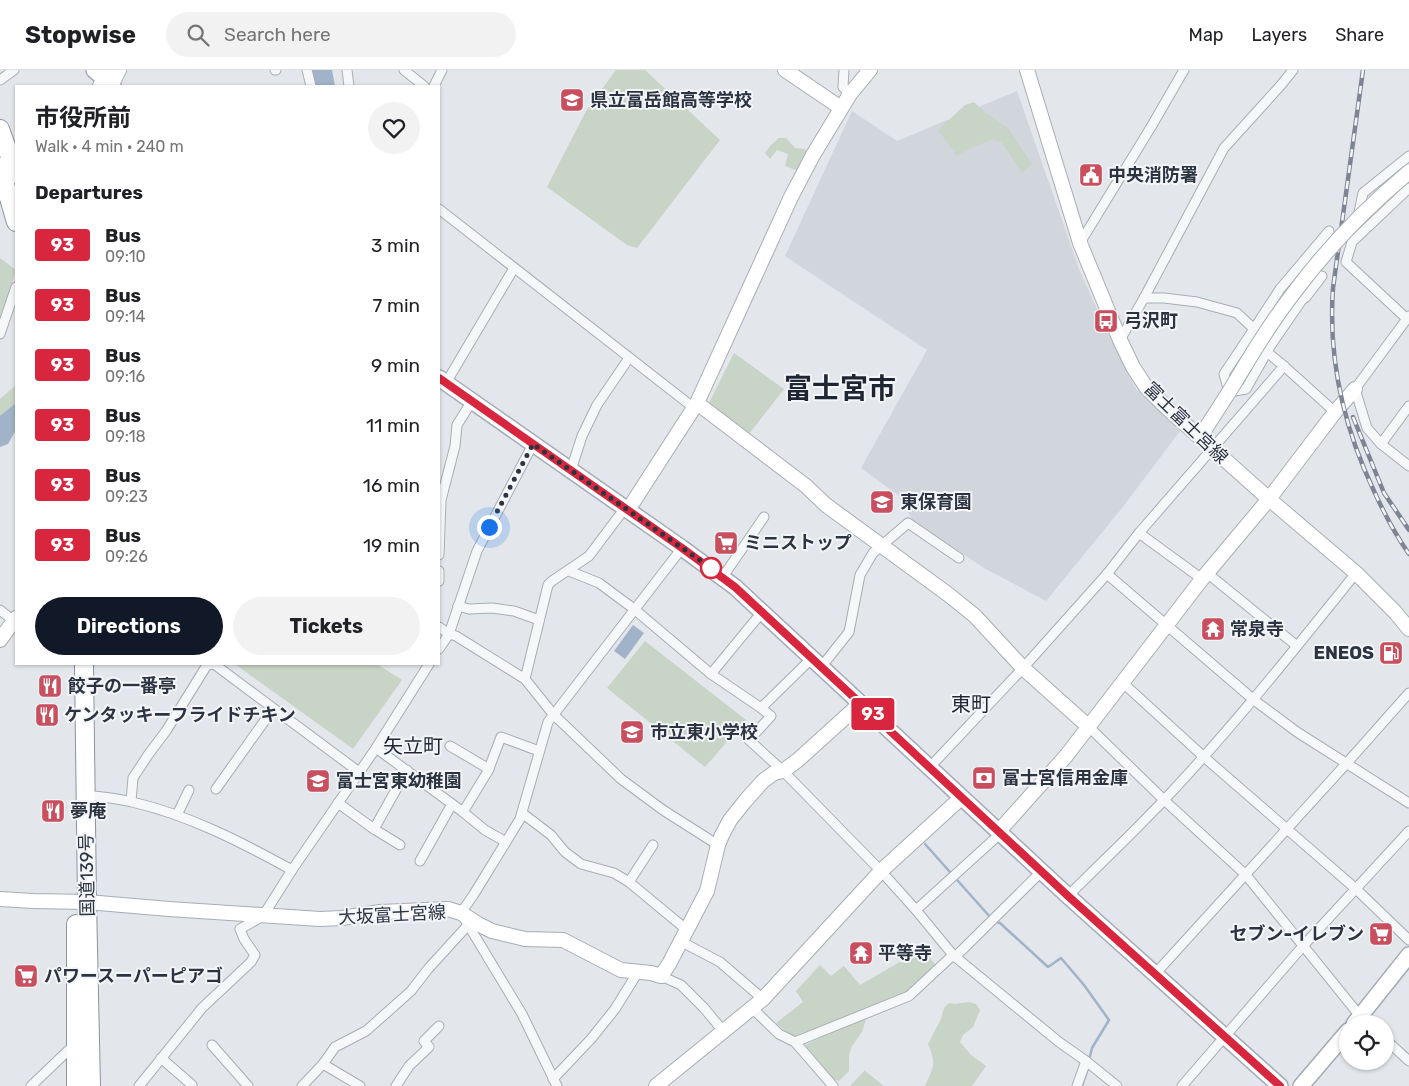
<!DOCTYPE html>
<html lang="en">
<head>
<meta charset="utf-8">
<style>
	:root { --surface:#fff; --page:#f2f2f2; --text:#202124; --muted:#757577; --line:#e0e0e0; --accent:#111827 }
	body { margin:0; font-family:Rubik,"Noto Sans JP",sans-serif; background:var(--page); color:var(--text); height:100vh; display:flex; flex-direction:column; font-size:19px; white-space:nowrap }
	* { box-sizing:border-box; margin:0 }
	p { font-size:16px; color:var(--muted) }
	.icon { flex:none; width:28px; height:28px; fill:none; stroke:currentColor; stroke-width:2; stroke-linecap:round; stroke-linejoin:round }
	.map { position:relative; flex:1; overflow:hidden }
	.details { position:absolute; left:15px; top:15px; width:425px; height:580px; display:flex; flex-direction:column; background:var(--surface); border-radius:0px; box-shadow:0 1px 4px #0004 }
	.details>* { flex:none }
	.badge { padding:0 10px; border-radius:4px; font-size:18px; line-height:32px }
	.controls { position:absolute; left:1339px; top:945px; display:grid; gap:10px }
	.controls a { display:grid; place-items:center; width:55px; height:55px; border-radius:50%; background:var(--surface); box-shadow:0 1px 4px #0004; font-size:25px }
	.you { position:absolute; width:25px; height:25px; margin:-12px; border:4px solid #fff; border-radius:50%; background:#1a73e8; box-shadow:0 0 0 8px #1a73e833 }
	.map>.badge { position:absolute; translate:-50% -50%; box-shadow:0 0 0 2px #fff }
	h2 { padding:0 20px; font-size:19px; line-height:45px }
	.round { display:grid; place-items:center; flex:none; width:52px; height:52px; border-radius:26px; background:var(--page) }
	.overview { display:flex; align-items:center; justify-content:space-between; height:85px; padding:0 20px }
	h1 { font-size:24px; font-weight:700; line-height:38px }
	.primary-button { display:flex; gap:10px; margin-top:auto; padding:10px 20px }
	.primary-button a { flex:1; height:58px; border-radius:30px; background:var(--accent); color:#fff; font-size:20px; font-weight:700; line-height:58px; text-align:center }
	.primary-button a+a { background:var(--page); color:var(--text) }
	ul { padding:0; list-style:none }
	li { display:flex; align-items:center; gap:15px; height:60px; padding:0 20px }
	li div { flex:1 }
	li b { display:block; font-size:19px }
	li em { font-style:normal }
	li .badge { min-width:55px; font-weight:700; text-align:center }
	header { display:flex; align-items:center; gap:30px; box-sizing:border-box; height:70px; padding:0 25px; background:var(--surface); border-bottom:1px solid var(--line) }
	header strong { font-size:24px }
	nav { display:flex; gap:28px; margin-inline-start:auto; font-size:18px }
	.search { width:350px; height:45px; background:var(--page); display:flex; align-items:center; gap:12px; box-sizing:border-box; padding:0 18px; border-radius:28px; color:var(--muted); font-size:19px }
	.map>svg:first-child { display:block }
	.built { fill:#d1d5dc }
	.green { fill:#c8d4c5 }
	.water { fill:#a0b3c9 }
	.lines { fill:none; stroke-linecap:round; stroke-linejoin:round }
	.stream { stroke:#a0b3c9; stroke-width:2.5 }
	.street-casing { stroke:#a8adb5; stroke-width:11 }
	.secondary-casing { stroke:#a8adb5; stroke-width:16 }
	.primary-casing { stroke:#a3aab6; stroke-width:18 }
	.highway-casing { stroke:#8b93a1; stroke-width:20 }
	.street { stroke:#f6f7f9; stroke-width:9 }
	.secondary { stroke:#fff; stroke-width:14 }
	.primary { stroke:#fff; stroke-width:15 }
	.highway { stroke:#fff; stroke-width:18 }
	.rail-casing { stroke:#7d8594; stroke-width:4.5 }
	.rail { stroke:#f3f5f8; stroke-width:2.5; stroke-dasharray:8; stroke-linecap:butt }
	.secondary-bridge-casing { stroke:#a8adb5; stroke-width:16; stroke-linecap:butt }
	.secondary-bridge { stroke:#fff; stroke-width:14 }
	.line-casing { stroke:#fff; stroke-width:11 }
	.line { stroke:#d7263d; stroke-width:8 }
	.walk { stroke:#2c3442; stroke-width:5; stroke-dasharray:0 9 }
	.stop-dot { fill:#fff; stroke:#d7263d; stroke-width:2.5 }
	.labels { text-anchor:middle; stroke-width:4; stroke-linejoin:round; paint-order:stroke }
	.poi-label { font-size:18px; font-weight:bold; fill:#2c3442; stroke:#f3f5f8; text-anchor:start }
	.street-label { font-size:18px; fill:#2c3442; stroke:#f3f5f8 }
	.quarter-label { font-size:20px; fill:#1e2533; stroke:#f3f5f8 }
	.town-label { font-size:28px; font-weight:bold; fill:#1e2533; stroke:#f3f5f8 }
</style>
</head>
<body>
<header>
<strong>Stopwise</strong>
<div class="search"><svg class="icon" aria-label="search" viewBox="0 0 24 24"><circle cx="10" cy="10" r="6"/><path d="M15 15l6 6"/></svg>Search here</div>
<nav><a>Map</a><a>Layers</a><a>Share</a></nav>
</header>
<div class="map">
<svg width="1409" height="1016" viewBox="0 0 1409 1016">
	<rect width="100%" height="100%" fill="#e3e6eb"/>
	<path class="built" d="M1017,21L1079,199L1105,257L1136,319L1180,361L1122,438L1046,531L984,498L913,451L898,425L861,398L927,280L785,186L852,41L897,71Z"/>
	<g class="green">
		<path d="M616,0H645L720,70L637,178L627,175L547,117L586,41Z"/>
		<path d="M974,32L986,43L1008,58L1032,94L1022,103L1002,73L993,69L971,78L957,86L938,60L965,35Z"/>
		<path d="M779,68H786L795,78L804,79L810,83L798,101L785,96L788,84L777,80L770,89L765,83L771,75Z"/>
		<path d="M0,188L16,200L0,251Z"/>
		<path d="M734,283L784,319L749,364L708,335Z"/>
		<path d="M16,315V345L0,363V329Z"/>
		<path d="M645,571L746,650L705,697L607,618Z"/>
		<path d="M235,594H377L402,610L353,679Z"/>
		<path d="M922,879L936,895L908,922L795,969L776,953L803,932L796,921L820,895L831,906L844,896L860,915Z"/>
		<path d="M969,932L976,934L980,940L973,957L963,965L960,972L971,985L986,996L972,1016H925C933,997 937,995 928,974L941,949L944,938L949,933L955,934Z"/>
		<path d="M862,949H866L862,962L852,976L849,985V1001L839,1011L833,1009L805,975L845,955Z"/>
		<path d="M865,1000V1001L884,1016H850Z"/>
	</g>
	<g class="water">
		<path d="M312,0H332L335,16H316Z"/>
		<path d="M16,333V360L8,374L0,377V346Z"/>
		<path d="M633,555L644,563L625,589L614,581Z"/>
	</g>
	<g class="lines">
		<g class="stream">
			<path d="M925,774L991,848"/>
			<path d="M995,852L1000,853L1048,897L1061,888L1084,915L1109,950L1092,978L1089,990"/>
			<path d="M1082,1016L1088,998"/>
		</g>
		<defs>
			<g id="street">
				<path d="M275,0H276"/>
				<path d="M307,0L311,16"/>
				<path d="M347,0L349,16"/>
				<path d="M404,0L424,16"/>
				<path d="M844,0L843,17L850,24"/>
				<path d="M0,10L14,0"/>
				<path d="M434,16L442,0"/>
				<path d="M439,139L694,338"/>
				<path d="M1358,147L1363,123L1409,86"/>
				<path d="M1080,173L1151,57L1184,0"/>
				<path d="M1144,228H1164L1197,232L1237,243L1254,259L1224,304L1229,322L1246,319L1271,275L1302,230L1306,227L1322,206"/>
				<path d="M1409,246L1355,319L1367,358L1381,374L1409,396"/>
				<path d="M1407,249L1346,192L1352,172L1409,118"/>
				<path d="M1254,259L1280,219L1329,161"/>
				<path d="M0,264L16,217"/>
				<path d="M1120,270L1144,228L1224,78L1281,15L1293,0"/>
				<path d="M1268,283L1284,296L1335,342"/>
				<path d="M446,313L514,198"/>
				<path d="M1381,374L1409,336"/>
				<path d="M571,400L582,366L597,335L629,288"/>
				<path d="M1139,463L1202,509"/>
				<path d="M439,485L441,430L455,376L457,355L472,331"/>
				<path d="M439,501V511"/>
				<path d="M569,501L599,513L634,539L711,604L761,638L771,646L749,670L783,701L881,801L916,840L953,885L1059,972L1086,991L1117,1016"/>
				<path d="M1207,503L1297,576"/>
				<path d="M1107,504L1254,630L1297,662L1409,733"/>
				<path d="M722,508L764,447"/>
				<path d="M458,536L469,539L492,538L514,541L539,550"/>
				<path d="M0,540L14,551"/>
				<path d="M439,557L449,564L456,566L525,609L553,644L621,709L663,740L718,775"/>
				<path d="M439,579L449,564L477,481L533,374"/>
				<path d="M214,594L359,702"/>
				<path d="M822,596L849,562L860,505L873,483L908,453L959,488"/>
				<path d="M711,604L762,542"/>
				<path d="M525,609L548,515L552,511L589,486L625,438"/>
				<path d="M1123,613L1204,687L1356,819L1409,870"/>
				<path d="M761,638L812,588"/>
				<path d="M1089,657L1164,730L1246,805L1360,946L1368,954"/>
				<path d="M450,676L489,699"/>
				<path d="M376,678L463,742L488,701L501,667L539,681"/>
				<path d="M930,697L1023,598L1107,504L1139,463L1284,296"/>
				<path d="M216,719L273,639"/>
				<path d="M86,725C101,727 117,728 132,732C189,745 241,772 292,800"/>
				<path d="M131,731L133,708L148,685L166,661L207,595L213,594"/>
				<path d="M338,733L374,759L400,775"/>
				<path d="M463,742L485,760L506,772"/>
				<path d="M522,743L551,765L565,782L581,794L614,803L629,812"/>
				<path d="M177,745L189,720"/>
				<path d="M374,759L407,700"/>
				<path d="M653,775L629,812L687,860"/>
				<path d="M420,791L452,734"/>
				<path d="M1068,826C1101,793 1134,762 1165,729C1233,657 1294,580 1356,503"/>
				<path d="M916,840L1001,763"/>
				<path d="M680,871L720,892L763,929"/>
				<path d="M955,887L1042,801"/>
				<path d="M1155,904L1346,694L1409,623"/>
				<path d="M661,906L681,915L704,938L724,962"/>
				<path d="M752,938L779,964L795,972L833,1016"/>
				<path d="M1385,969L1409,991"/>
				<path d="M795,972L909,926L953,885"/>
				<path d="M212,975L248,1016"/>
				<path d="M161,988L192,1015"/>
				<path d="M323,994L360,1016"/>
				<path d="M553,1009L591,969L615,939L638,902"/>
				<path d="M31,1016L76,973"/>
				<path d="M139,1016L202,938L251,892L255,885L244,869L240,859L263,846L292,800L376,678L429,594"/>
				<path d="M302,1016L323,994L335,977L366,961L411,921L428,899L468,855"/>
				<path d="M396,1016L409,996L429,977L424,971L439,956"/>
				<path d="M557,1016L522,944L461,843L474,824L520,749L548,652L682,478"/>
				<path d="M1077,1016L1086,991"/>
				<path d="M1182,1016L1303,876L1409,761"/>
			</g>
			<g id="secondary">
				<path d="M785,0L841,38"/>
				<path d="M1027,0L1080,173L1120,270L1133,297L1146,317L1167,338L1269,429L1356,503L1395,542L1409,559"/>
				<path d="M100,16L108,0"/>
				<path d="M111,16L119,0"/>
				<path d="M697,333L806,416L826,435L949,525L975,546L1023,598L1089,657"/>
				<path d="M1200,367L1229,322"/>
				<path d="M628,440L697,333L791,127L813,85L850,24L870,0"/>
				<path d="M0,570L16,548"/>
				<path d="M999,761L1066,686L1202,509L1269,429L1335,342L1355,319"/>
				<path d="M0,829L33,831L87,832L169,839L320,849L342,848L380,842L448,839L461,843L478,854L492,861L525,869L563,870L621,900L651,903L661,906L669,894L707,821L718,775L722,765L730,750L746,730L763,711L774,703L783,701L798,690L861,633"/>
				<path d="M656,1016L763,929L881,801L962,727"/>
			</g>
			<g id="primary">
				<path d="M94,0L113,16"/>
				<path d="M439,308L682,478L735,517L1068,826L1280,1016"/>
				<path d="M1354,954L1409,885"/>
				<path d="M1301,1016L1348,961"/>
			</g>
			<g id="highway">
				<path d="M0,59L16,104"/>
				<path d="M0,97L16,152"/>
				<path d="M84,594L87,832L91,1016"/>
				<path d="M76,854V1016"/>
			</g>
		</defs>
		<use href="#street" class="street-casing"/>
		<use href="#secondary" class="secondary-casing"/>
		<use href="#primary" class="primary-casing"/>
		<use href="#highway" class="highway-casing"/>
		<use href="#street" class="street"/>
		<use href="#secondary" class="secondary"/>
		<use href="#primary" class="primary"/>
		<use href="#highway" class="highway"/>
		<defs>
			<g id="rail">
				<path d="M1363,0L1333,218C1328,288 1344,358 1374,421C1384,443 1395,464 1409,484"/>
				<path d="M1353,347L1384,423L1409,460"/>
			</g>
		</defs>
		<use href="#rail" class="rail-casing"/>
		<use href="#rail" class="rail"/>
		<defs>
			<path id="secondary-bridge" d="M1229,322C1250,287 1271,252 1296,220C1329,176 1367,137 1409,102"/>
		</defs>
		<use href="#secondary-bridge" class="secondary-bridge-casing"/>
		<use href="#secondary-bridge" class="secondary-bridge"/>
	</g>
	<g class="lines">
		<defs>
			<path id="line" d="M439,308L682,478L735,517L1068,826L1280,1016"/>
		</defs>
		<use href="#line" class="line-casing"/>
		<use href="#line" class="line"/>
		<path class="walk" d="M489,457L533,374L711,498"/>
	</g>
	<defs>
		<symbol id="school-square" viewBox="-11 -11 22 22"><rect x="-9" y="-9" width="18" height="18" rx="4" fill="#c94f5f" stroke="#f3f5f8"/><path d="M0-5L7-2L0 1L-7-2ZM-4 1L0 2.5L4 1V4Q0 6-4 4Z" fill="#fff"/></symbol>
		<symbol id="civic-square" viewBox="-11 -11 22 22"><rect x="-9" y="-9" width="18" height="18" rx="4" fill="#c94f5f" stroke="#f3f5f8"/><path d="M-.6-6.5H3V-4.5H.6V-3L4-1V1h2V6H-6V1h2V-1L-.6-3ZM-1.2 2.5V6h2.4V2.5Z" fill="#fff"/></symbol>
		<symbol id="bus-square" viewBox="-11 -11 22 22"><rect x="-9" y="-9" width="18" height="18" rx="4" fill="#c94f5f" stroke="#f3f5f8"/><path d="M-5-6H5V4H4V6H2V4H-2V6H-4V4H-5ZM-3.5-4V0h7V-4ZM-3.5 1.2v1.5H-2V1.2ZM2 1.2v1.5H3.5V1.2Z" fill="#fff"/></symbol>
		<symbol id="supermarket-square" viewBox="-11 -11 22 22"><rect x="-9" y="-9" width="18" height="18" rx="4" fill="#c94f5f" stroke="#f3f5f8"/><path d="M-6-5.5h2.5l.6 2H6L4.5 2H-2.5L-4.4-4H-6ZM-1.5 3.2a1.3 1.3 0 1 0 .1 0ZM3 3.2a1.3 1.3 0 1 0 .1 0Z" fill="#fff"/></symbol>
		<symbol id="temple-square" viewBox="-11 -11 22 22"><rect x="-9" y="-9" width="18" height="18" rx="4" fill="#c94f5f" stroke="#f3f5f8"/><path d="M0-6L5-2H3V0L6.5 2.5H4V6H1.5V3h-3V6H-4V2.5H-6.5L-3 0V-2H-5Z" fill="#fff"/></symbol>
		<symbol id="fuel-square" viewBox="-11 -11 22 22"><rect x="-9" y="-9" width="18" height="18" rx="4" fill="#c94f5f" stroke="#f3f5f8"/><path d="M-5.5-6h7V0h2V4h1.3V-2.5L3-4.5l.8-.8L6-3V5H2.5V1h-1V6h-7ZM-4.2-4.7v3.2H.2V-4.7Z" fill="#fff"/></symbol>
		<symbol id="restaurant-square" viewBox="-11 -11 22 22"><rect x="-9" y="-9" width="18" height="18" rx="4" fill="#c94f5f" stroke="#f3f5f8"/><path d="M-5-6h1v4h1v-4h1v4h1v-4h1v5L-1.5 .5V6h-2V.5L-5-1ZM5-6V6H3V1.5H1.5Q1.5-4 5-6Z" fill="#fff"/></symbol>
		<symbol id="bank-square" viewBox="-11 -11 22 22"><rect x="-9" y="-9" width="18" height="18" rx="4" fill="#c94f5f" stroke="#f3f5f8"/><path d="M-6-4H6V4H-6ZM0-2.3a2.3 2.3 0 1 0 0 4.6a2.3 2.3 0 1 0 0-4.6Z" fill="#fff"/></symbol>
	</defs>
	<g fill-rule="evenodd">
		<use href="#school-square" x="558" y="16" width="28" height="28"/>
		<use href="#civic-square" x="1077" y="91" width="28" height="28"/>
		<use href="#bus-square" x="1092" y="237" width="28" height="28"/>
		<use href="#school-square" x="868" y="418" width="28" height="28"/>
		<use href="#supermarket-square" x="712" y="459" width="28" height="28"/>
		<use href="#temple-square" x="1199" y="545" width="28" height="28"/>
		<use href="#fuel-square" x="1377" y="569" width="28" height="28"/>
		<use href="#restaurant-square" x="36" y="602" width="28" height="28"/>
		<use href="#restaurant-square" x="33" y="631" width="28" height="28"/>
		<use href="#school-square" x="618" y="648" width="28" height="28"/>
		<use href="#bank-square" x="970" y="694" width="28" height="28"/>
		<use href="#school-square" x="304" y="697" width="28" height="28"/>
		<use href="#restaurant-square" x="39" y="727" width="28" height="28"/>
		<use href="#supermarket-square" x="1367" y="850" width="28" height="28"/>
		<use href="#temple-square" x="847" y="869" width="28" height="28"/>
		<use href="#supermarket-square" x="12" y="892" width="28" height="28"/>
	</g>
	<circle class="stop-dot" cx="711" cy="498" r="10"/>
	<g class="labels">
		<g class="poi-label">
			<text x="590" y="36">県立富岳館高等学校</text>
			<text x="1108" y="111">中央消防署</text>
			<text x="1124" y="257">弓沢町</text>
			<text x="900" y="438">東保育園</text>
			<text x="744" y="479">ミニストップ</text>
			<text x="1230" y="565">常泉寺</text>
			<text x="1374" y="589" text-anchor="end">ENEOS</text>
			<text x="68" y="622">餃子の一番亭</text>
			<text x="64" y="651">ケンタッキーフライドチキン</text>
			<text x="650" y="668">市立東小学校</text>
			<text x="1002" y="714">富士宮信用金庫</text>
			<text x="336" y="717">富士宮東幼稚園</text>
			<text x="70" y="747">夢庵</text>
			<text x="1364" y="870" text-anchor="end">セブン-イレブン</text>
			<text x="878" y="889">平等寺</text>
			<text x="44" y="912">パワースーパーピアゴ</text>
		</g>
		<g class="street-label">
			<text transform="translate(1186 353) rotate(44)" y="6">富士富士宮線</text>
			<text transform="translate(87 805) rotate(-91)" y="6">国道139号</text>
			<text transform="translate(392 845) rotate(-3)" y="6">大坂富士宮線</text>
		</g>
		<g class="quarter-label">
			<text x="971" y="641">東町</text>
			<text x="413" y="683">矢立町</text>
		</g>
		<g class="town-label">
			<text x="840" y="328">富士宮市</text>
		</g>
	</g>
</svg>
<div class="controls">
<a><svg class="icon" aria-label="locate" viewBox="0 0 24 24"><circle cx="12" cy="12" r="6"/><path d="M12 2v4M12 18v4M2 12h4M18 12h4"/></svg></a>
</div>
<div class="you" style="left:489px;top:457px"></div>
<b class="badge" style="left:873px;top:644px;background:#d7263d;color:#fff">93</b>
<section class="details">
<div class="overview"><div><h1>市役所前</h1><p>Walk · 4 min · 240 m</p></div><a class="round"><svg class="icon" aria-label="heart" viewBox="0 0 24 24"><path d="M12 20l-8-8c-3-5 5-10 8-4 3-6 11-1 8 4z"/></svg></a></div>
<h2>Departures</h2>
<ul>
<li><span class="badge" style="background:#d7263d;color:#fff">93</span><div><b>Bus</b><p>09:10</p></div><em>3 min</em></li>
<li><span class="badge" style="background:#d7263d;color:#fff">93</span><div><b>Bus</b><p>09:14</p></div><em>7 min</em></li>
<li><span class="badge" style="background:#d7263d;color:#fff">93</span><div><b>Bus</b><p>09:16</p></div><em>9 min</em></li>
<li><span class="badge" style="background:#d7263d;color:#fff">93</span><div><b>Bus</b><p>09:18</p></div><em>11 min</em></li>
<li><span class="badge" style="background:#d7263d;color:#fff">93</span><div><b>Bus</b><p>09:23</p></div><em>16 min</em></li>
<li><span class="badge" style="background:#d7263d;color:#fff">93</span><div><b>Bus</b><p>09:26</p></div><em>19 min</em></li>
</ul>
<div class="primary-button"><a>Directions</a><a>Tickets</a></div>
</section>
</div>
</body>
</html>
